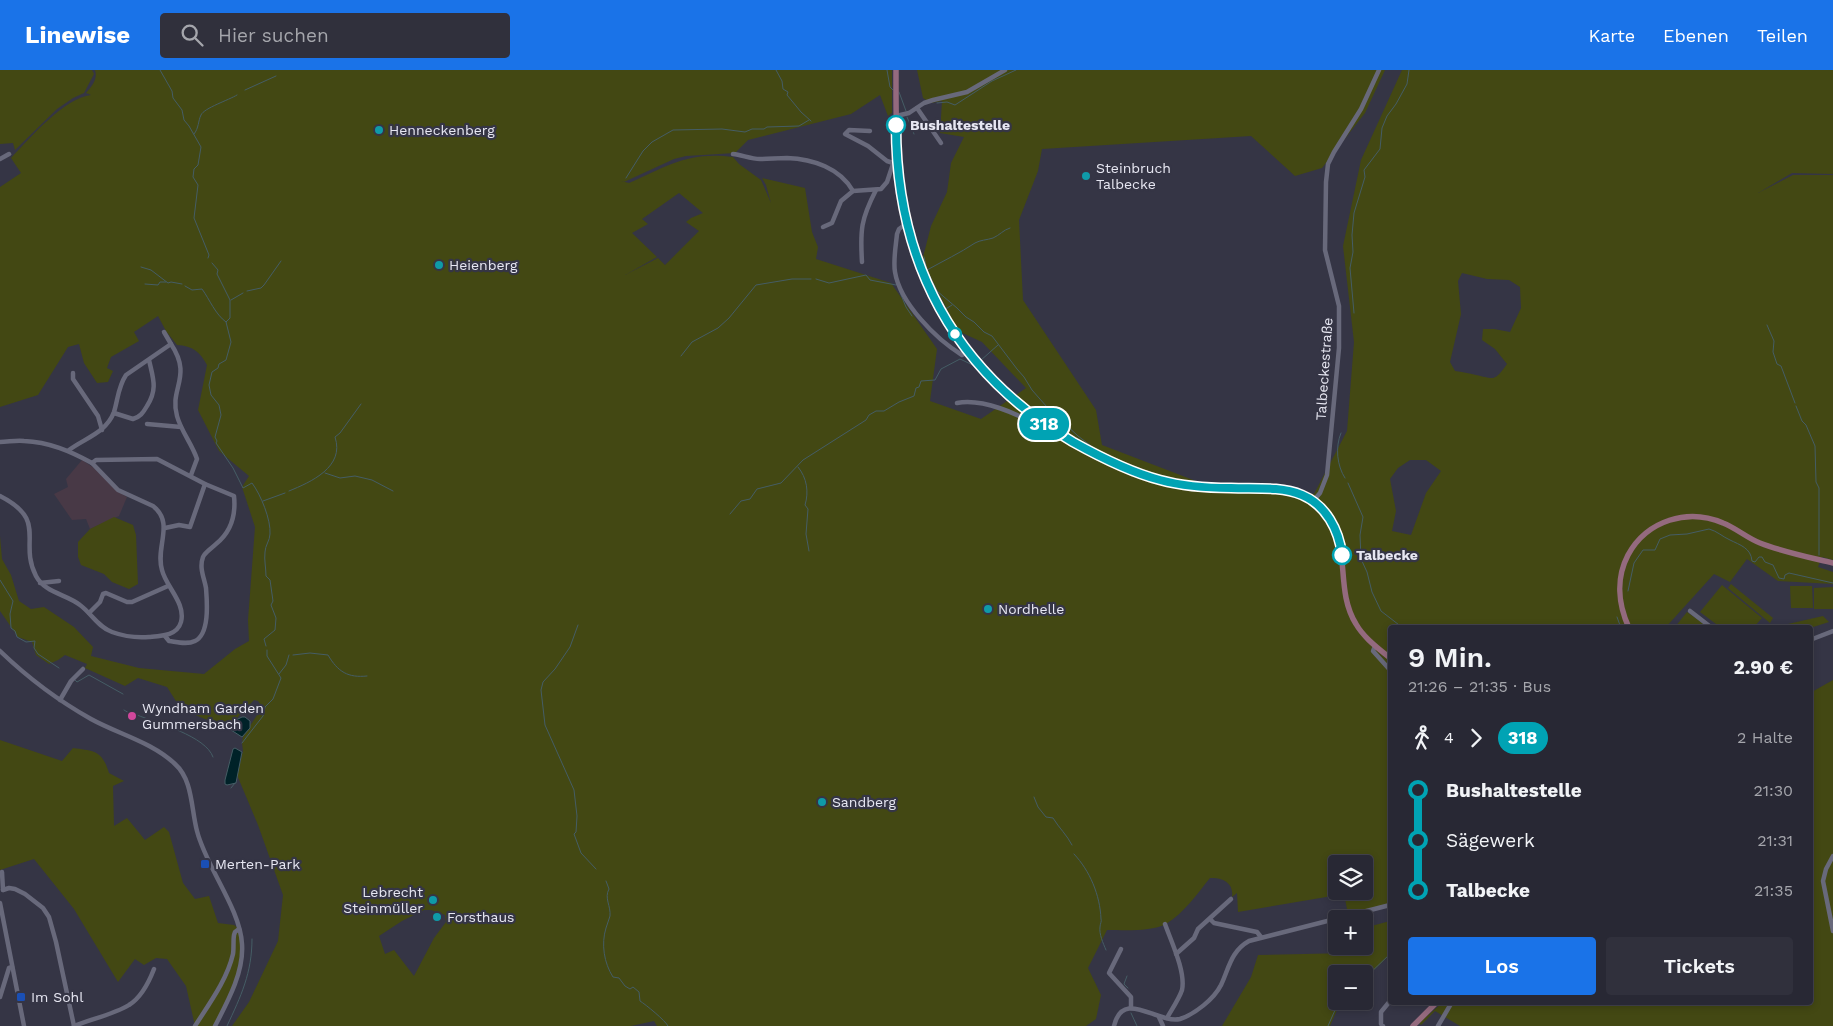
<!DOCTYPE html>
<html lang="de">
<head>
<meta charset="utf-8">
<style>
	:root { --surface:#282834; --page:#30303c; --text:#f1f3f6; --muted:#a5a6ac; --line:#44444f; --accent:#1a73e8 }
	body { margin:0; font-family:"Work Sans",sans-serif; background:var(--page); color:var(--text); height:100vh; display:flex; flex-direction:column; font-size:19px; white-space:nowrap }
	* { box-sizing:border-box; margin:0 }
	p { font-size:16px; color:var(--muted) }
	.icon { flex:none; width:28px; height:28px; fill:none; stroke:currentColor; stroke-width:2; stroke-linecap:round; stroke-linejoin:round }
	.map { position:relative; flex:1; overflow:hidden }
	.sheet { position:absolute; left:1388px; top:555px; width:425px; height:380px; display:flex; flex-direction:column; background:var(--surface); border-radius:5px; box-shadow:0 2px 8px #0003,0 0 0 1px var(--line) }
	.sheet>* { flex:none }
	.badge { padding:0 10px; border-radius:16px; font-size:18px; line-height:32px }
	.fabs { position:absolute; left:1328px; top:785px; display:grid; gap:10px }
	.fabs a { display:grid; place-items:center; width:45px; height:45px; border-radius:5px; background:var(--surface); box-shadow:0 2px 8px #0003,0 0 0 1px var(--line); font-size:25px }
	.map>.badge { position:absolute; translate:-50% -50%; box-shadow:0 0 0 2px #fff }
	.legs { display:flex; align-items:center; gap:8px; height:55px; padding:0 20px; font-size:16px }
	.legs p { margin-inline-start:auto }
	.overview { display:flex; align-items:center; justify-content:space-between; height:85px; padding:0 20px }
	h1 { font-size:28px; font-weight:600; line-height:38px }
	.button { display:flex; gap:10px; margin-top:auto; padding:10px 20px }
	.button a { flex:1; height:58px; border-radius:5px; background:var(--accent); color:#fff; font-size:20px; font-weight:600; line-height:58px; text-align:center }
	.button a+a { background:var(--page); color:var(--text) }
	ul { padding:0 20px; list-style:none }
	li { display:flex; align-items:center; gap:18px; height:50px; font-size:19px }
	li i { display:grid; place-items:center; width:8px; height:100%; margin:0 6px; background:currentColor }
	li i::after { content:''; width:12px; height:12px; margin:-6px; border:4px solid; border-radius:50%; background:var(--surface) }
	li p { margin-inline-start:auto }
	li:first-child i { background:linear-gradient(#0000 50%,currentColor 0) }
	li:last-child i { background:linear-gradient(currentColor 50%,#0000 0) }
	header { display:flex; align-items:center; gap:30px; box-sizing:border-box; height:70px; padding:0 25px; background:var(--accent); color:#fff }
	header strong { font-size:24px }
	nav { display:flex; gap:28px; margin-inline-start:auto; font-size:18px }
	.search { width:350px; height:45px; background:var(--page); display:flex; align-items:center; gap:12px; box-sizing:border-box; padding:0 18px; border-radius:5px; color:var(--muted); font-size:19px }
	.map>svg:first-child { display:block }
	.education { fill:#483946 }
	.green { fill:#434813; fill-rule:evenodd }
	.water { fill:#002228; stroke:#455d65 }
	.lines { fill:none; stroke-linecap:round; stroke-linejoin:round }
	.stream { stroke:#455d65; stroke-width:1 }
	.minor { stroke:#68697b; stroke-width:4.5 }
	.major { stroke:#946a7e; stroke-width:5.5 }
	.line-1-casing { stroke:#fff; stroke-width:11 }
	.line-1 { stroke:#00a3b4; stroke-width:8 }
	.stop-1-dot { fill:#fff; stroke:#00a3b4; stroke-width:2.5 }
	.culture-dot { fill:#0f9aa8; stroke:#353545; stroke-width:2 }
	.hotel-dot { fill:#d1479c; stroke:#353545; stroke-width:2 }
	.transit-dot { fill:#1a4fb4; stroke:#353545; stroke-width:2 }
	.labels { text-anchor:middle; stroke-width:4.5; stroke-linejoin:round; paint-order:stroke }
	.stop-label { font-size:14px; font-weight:bold; fill:#e7e7f2; stroke:#353545; text-anchor:start }
	.poi-label { font-size:14px; fill:#e7e7f2; stroke:#353545; text-anchor:start }
	.street-label { font-size:14px; fill:#e7e7f2; stroke:#353545 }
</style>
</head>
<body>
<header>
<strong>Linewise</strong>
<div class="search"><svg class="icon" aria-label="search" viewBox="0 0 24 24"><circle cx="10" cy="10" r="6"/><path d="M15 15l6 6"/></svg>Hier suchen</div>
<nav><a>Karte</a><a>Ebenen</a><a>Teilen</a></nav>
</header>
<div class="map">
<svg width="1833" height="956" viewBox="0 0 1833 956">
	<rect width="100%" height="100%" fill="#353545"/>
	<path class="education" d="M82,390L94,398L117,421L127,427L119,446L90,459L86,449L72,450L54,424L68,417L66,409Z"/>
	<g class="green">
		<path d="M0,0H92L94,4L84,23L73,28L57,39L15,80L13,73L0,74Z"/>
		<path d="M95,0H892V43L888,46L880,25L851,44L748,70L735,83L686,86L674,89L624,112L621,111L629,113C667,96 689,81 733,87L739,94L761,110L771,133L766,115L762,108L805,118L812,162L818,177L816,189L891,213L937,279L930,331L981,349L1026,318L982,272L958,261L922,191L931,156L947,122L951,93L964,67L940,63L942,31L931,33L923,28L917,0H1385L1365,43L1322,98L1295,106L1251,66L1042,79L1038,101L1019,150L1023,230L1096,340L1102,375L1201,413L1314,424L1347,361L1354,272L1343,176L1361,90L1402,0H1833V104L1792,103L1758,123L1793,105H1833V490L1822,487L1818,497L1833,502V514L1778,511L1747,489L1730,512L1714,504L1666,557L1390,558V833L1348,844L1344,824L1238,842L1237,823L1232,827C1234,813 1223,807 1210,808C1197,824 1184,843 1166,854C1151,862 1124,860 1107,860L1088,898L1101,925L1096,949L1086,956H657L654,951L631,956H232L249,932L278,871L283,825L258,755L237,705L243,681L242,673L243,667L262,637L258,631L254,630L236,649L226,654L205,649L181,639L167,617L138,608L125,616L85,598L87,594L65,585L58,590L49,594L36,585L32,572L18,567L0,541V466L2,489L11,505L19,531L31,539L44,537L74,557L93,577L91,586L139,598L204,604L235,579L249,571L248,550L255,457L242,417L249,406L219,381L198,340L207,295C200,282 193,276 177,275L166,261L158,246L134,262L139,271L111,287L107,298L113,301L108,312L97,313L84,293L79,274L68,277L38,325L0,337V117L21,103L11,88C30,68 64,28 91,25L86,23C92,16 98,9 95,0ZM679,123L703,143L691,148L686,152L699,161L665,195L658,188L625,205L657,187L632,163L648,154L642,149ZM1462,203L1487,209L1509,210L1520,217L1521,238L1510,262L1494,259H1483L1482,270L1495,279L1507,294C1494,312 1495,309 1476,305C1469,303 1462,302 1455,301L1450,292L1461,244L1458,211ZM1410,390H1426L1441,401L1426,423L1411,465L1392,461L1396,441L1390,409L1398,398ZM1336,794H1364V821H1336ZM424,840H431L445,845L446,852L434,868L414,906L394,880L385,884L379,866L402,851Z"/>
		<path d="M114,447L133,455L136,465L138,514L129,519L112,512L104,504L81,495L78,487V472L90,459Z"/>
		<path d="M1731,514L1773,548L1770,553L1728,518Z"/>
		<path d="M1722,515L1762,548L1754,557H1720L1700,542Z"/>
		<path d="M1790,516H1812L1813,538H1791Z"/>
		<path d="M1833,517V539H1814V518Z"/>
		<path d="M1687,542L1708,557H1675Z"/>
		<path d="M1823,546L1829,552L1810,558L1789,557L1788,554Z"/>
		<path d="M1833,610V956H1460L1435,941L1421,955L1419,953L1442,933L1810,932V623Z"/>
		<path d="M0,670L62,691L73,678C94,681 102,680 109,703L124,711L113,716L114,756L127,748L145,770L164,757L169,762L183,813L195,829L209,826L218,853L234,855L239,859L242,873L237,905L215,956H195L186,916L167,889L156,888L144,895L135,889L118,912L74,839L34,789L0,800Z"/>
		<path d="M1390,851V885L1364,909V904H1336V931H1341L1330,956H1222L1251,907L1258,885L1349,883L1348,876H1364V858Z"/>
	</g>
	<g class="water">
		<path d="M242,647H245L250,651V658L242,667L231,660L228,654Z"/>
		<path d="M235,678L242,682L236,713L227,715L225,714V710L233,679Z"/>
	</g>
	<g class="lines">
		<g class="stream">
			<path d="M160,0L172,21L173,28L182,40L184,50L189,56L201,77L198,95L194,99L193,107L198,115L194,148L209,185L208,188"/>
			<path d="M776,0L782,11L783,19L788,22L787,25L801,42L811,51"/>
			<path d="M887,0L890,17L893,20"/>
			<path d="M245,20L276,6"/>
			<path d="M899,22L906,41"/>
			<path d="M937,33L947,32L955,35L992,11L1016,0"/>
			<path d="M907,47L914,64"/>
			<path d="M194,64C199,58 198,51 201,45C204,38 229,30 237,25"/>
			<path d="M626,108L643,81L652,72L673,60L722,59L745,62L752,59H764L767,57L799,56L809,50"/>
			<path d="M924,187L927,200L937,221L957,238L966,247L974,252L984,262L992,266L1017,299L1024,307L1032,320L1047,337L1056,340L1064,353L1078,366L1099,382L1113,388"/>
			<path d="M212,193L218,200L217,204L230,230V248L226,252L231,272L226,290L219,294L218,298L212,302L209,315L211,325L219,335L221,345L215,367L217,371L216,373L233,398L243,418L252,413C261,425 271,450 270,464C270,470 265,476 265,482C264,490 266,498 266,506L270,510L273,531L271,535L276,548L275,560L264,569L266,576"/>
			<path d="M141,197L151,200L168,213L171,212L182,214"/>
			<path d="M927,200C943,191 960,183 975,173C980,170 987,170 993,168C1000,165 1003,160 1010,158"/>
			<path d="M816,209L829,213L866,205L870,210L896,215"/>
			<path d="M145,214L158,215L160,212H166"/>
			<path d="M185,216L192,220L202,219C210,230 215,244 226,252"/>
			<path d="M899,220L906,237L912,246"/>
			<path d="M247,221L261,218L264,215L281,191"/>
			<path d="M231,230L243,223"/>
			<path d="M944,240L952,235"/>
			<path d="M1354,243L1350,198L1353,182L1352,165L1354,143L1365,107L1364,100L1380,79L1382,58L1387,46L1396,34L1407,14L1409,0"/>
			<path d="M1767,255L1774,271L1773,282L1777,294L1781,296L1795,333"/>
			<path d="M681,286L692,272L718,258L729,248L756,215L792,209H811"/>
			<path d="M980,291L998,275"/>
			<path d="M1796,336L1802,351L1806,355L1815,376L1816,412L1819,418V485"/>
			<path d="M1341,363C1335,377 1337,396 1345,408"/>
			<path d="M798,397C807,408 809,422 805,435L808,439L806,464L809,481"/>
			<path d="M325,403L340,408L355,406L372,410L393,421"/>
			<path d="M1348,413L1363,447L1360,465L1361,489L1367,502L1372,522L1381,541L1403,558"/>
			<path d="M289,421C311,412 345,397 335,367L340,363L361,334"/>
			<path d="M263,431L285,423"/>
			<path d="M730,444L741,431L750,429L757,419L781,413L803,390L866,350L869,345L876,341H884L899,332L914,326L916,318L919,317L921,311L935,310L941,299L960,289L975,296"/>
			<path d="M0,510L13,531L10,544L11,558L15,561L17,567L26,572L35,571L34,578L38,584L59,598"/>
			<path d="M1628,521L1634,493L1643,480H1655L1660,469L1670,465L1687,464L1709,459C1717,461 1723,467 1730,470C1740,475 1751,478 1752,491L1755,492L1759,487H1762L1765,492L1773,495L1779,508L1784,509L1785,505L1789,503L1833,513"/>
			<path d="M1617,547L1621,558"/>
			<path d="M578,555L570,577L555,599L543,612L541,620L545,655L574,720L577,746L576,762L574,764L581,783L596,799"/>
			<path d="M293,585L310,583L328,585C338,602 348,608 367,606"/>
			<path d="M279,604L286,595L289,585"/>
			<path d="M75,610L77,612L89,605L123,624"/>
			<path d="M124,640L129,643"/>
			<path d="M137,645C157,653 206,666 213,687"/>
			<path d="M242,673L263,646L265,637L273,629L281,608L267,586V580"/>
			<path d="M231,718L235,713"/>
			<path d="M1034,727L1038,737L1046,747L1053,748C1059,758 1067,765 1072,775"/>
			<path d="M1074,784C1090,801 1100,825 1101,849C1102,851 1100,854 1100,857C1099,864 1103,873 1106,880"/>
			<path d="M606,811L609,819C604,828 611,836 610,846C609,850 607,854 606,858C601,874 604,893 613,907L619,908L625,916L630,919L633,917L639,922L640,931C645,934 666,951 668,956"/>
			<path d="M1127,906L1124,914L1128,918"/>
			<path d="M1364,909L1390,884"/>
			<path d="M1131,943L1137,956"/>
			<path d="M227,956C241,926 252,903 252,869"/>
			<path d="M1328,956L1339,931"/>
		</g>
		<g class="minor">
			<path d="M917,38L941,73"/>
			<path d="M896,46L909,43L924,33L933,30L967,22L1005,0"/>
			<path d="M870,61L849,60L845,64L868,76L887,91L896,94"/>
			<path d="M733,84C742,85 751,89 760,89C769,89 778,88 787,88C813,89 840,98 853,121L881,119L887,112L893,94"/>
			<path d="M0,89L9,84"/>
			<path d="M906,154L899,159L897,164C896,175 893,190 895,202C900,233 936,269 962,285L968,282"/>
			<path d="M823,157L832,153L841,131L853,121"/>
			<path d="M862,192C860,160 861,149 876,120"/>
			<path d="M171,274C193,307 169,318 177,346C181,361 192,374 197,389L191,405"/>
			<path d="M73,303V309L98,346L102,360"/>
			<path d="M957,333C983,328 1018,344 1040,357L1046,355"/>
			<path d="M114,343L133,349C140,347 143,343 147,336C158,319 153,308 149,290"/>
			<path d="M147,354L181,357"/>
			<path d="M0,372C8,372 16,370 24,371C49,372 70,381 92,393L96,390L157,389L205,414L234,426C236,445 231,462 216,474C212,478 205,482 203,487C199,498 204,507 206,518C207,531 210,564 195,571C187,575 177,572 169,571L165,566"/>
			<path d="M69,380C85,368 106,363 114,342C118,329 118,317 126,305L171,274L164,262"/>
			<path d="M0,426C49,451 18,471 36,506C45,523 66,524 80,535C91,543 98,557 112,562C123,566 137,568 149,567C161,566 177,566 181,552C186,533 166,517 162,500C155,477 175,453 153,436L118,420L92,393"/>
			<path d="M1313,431L1320,423L1327,405L1339,278V236L1325,180L1326,112L1328,94L1334,82L1361,39L1379,0"/>
			<path d="M165,458L179,455L190,457L205,414"/>
			<path d="M40,513L59,511"/>
			<path d="M1690,541L1712,558"/>
			<path d="M89,543L100,532L103,524L106,523L127,532H132L168,516"/>
			<path d="M1810,570L1833,561"/>
			<path d="M1375,576L1373,581L1390,600"/>
			<path d="M0,581C27,607 59,631 91,649C118,664 152,672 175,694C193,710 191,739 197,761C206,797 240,838 242,874C244,902 228,931 215,956"/>
			<path d="M60,630L71,611L83,599"/>
			<path d="M1833,786L1826,799L1823,811L1833,861"/>
			<path d="M2,802L3,820"/>
			<path d="M3,820L9,818L15,819L25,824L43,838L49,847L56,872L74,956"/>
			<path d="M0,833L24,956"/>
			<path d="M1210,849L1214,853L1257,862L1261,867"/>
			<path d="M1165,854C1171,871 1186,902 1182,920C1179,929 1172,939 1167,948"/>
			<path d="M1121,879L1109,903L1131,927V938"/>
			<path d="M1176,884L1194,868L1198,859L1231,829"/>
			<path d="M0,927L9,898L12,897"/>
			<path d="M1159,947L1163,956"/>
			<path d="M74,956C89,950 117,943 129,935C142,927 149,912 154,899"/>
			<path d="M195,956C209,934 227,910 233,884C234,878 233,871 234,865L235,862L239,859"/>
			<path d="M1114,956C1123,918 1157,954 1180,949C1195,944 1214,929 1221,915C1229,898 1231,881 1249,871L1390,835"/>
			<path d="M1383,956L1381,954V942L1390,931"/>
			<path d="M1438,956L1452,932"/>
		</g>
		<g class="major">
			<path d="M896,0C896,57 895,114 910,170C937,266 1011,344 1101,387C1120,396 1141,406 1162,410C1183,415 1205,417 1227,418C1255,419 1288,414 1312,431C1358,462 1331,514 1356,554C1364,568 1378,578 1390,588"/>
			<path d="M1629,558C1618,534 1616,508 1628,485C1647,450 1688,438 1723,453C1736,458 1747,468 1760,473C1783,482 1808,487 1833,493"/>
			<path d="M1413,956L1437,932"/>
		</g>
	</g>
	<g class="lines">
		<defs>
			<path id="line-1" d="M896,55C896,192 954,302 1073,372C1100,387 1129,402 1160,410C1182,416 1207,418 1231,418C1254,419 1280,416 1302,425C1326,435 1339,460 1342,485"/>
		</defs>
		<use href="#line-1" class="line-1-casing"/>
		<use href="#line-1" class="line-1"/>
	</g>
	<g class="stop-1-dot">
		<circle cx="896" cy="55" r="9"/>
		<circle cx="955" cy="264" r="6"/>
		<circle cx="1342" cy="485" r="9"/>
	</g>
	<g class="culture-dot">
		<circle cx="379" cy="60" r="5"/>
		<circle cx="1086" cy="106" r="5"/>
		<circle cx="439" cy="195" r="5"/>
		<circle cx="988" cy="539" r="5"/>
		<circle cx="822" cy="732" r="5"/>
		<circle cx="433" cy="830" r="5"/>
		<circle cx="437" cy="847" r="5"/>
	</g>
	<circle class="hotel-dot" cx="132" cy="646" r="5"/>
	<g class="transit-dot">
		<rect x="200" y="789" width="10" height="10" rx="2.5"/>
		<rect x="16" y="922" width="10" height="10" rx="2.5"/>
	</g>
	<g class="labels">
		<g class="stop-label">
			<text x="910" y="60">Bushaltestelle</text>
			<text x="1356" y="490">Talbecke</text>
		</g>
		<g class="poi-label">
			<text x="389" y="65">Henneckenberg</text>
			<text x="1096" y="103">Steinbruch<tspan x="1096" dy="16">Talbecke</tspan></text>
			<text x="449" y="200">Heienberg</text>
			<text x="998" y="544">Nordhelle</text>
			<text x="142" y="643">Wyndham Garden<tspan x="142" dy="16">Gummersbach</tspan></text>
			<text x="832" y="737">Sandberg</text>
			<text x="215" y="799">Merten-Park</text>
			<text x="423" y="827" text-anchor="end">Lebrecht<tspan x="423" dy="16">Steinmüller</tspan></text>
			<text x="447" y="852">Forsthaus</text>
			<text x="31" y="932">Im Sohl</text>
		</g>
		<g class="street-label">
			<text transform="translate(1324 299) rotate(-86)" y="5">Talbeckestraße</text>
		</g>
	</g>
</svg>
<div class="fabs">
<a><svg class="icon" aria-label="layers" viewBox="0 0 24 24"><path d="M12 4l9 5-9 5-9-5zM3 14l9 5 9-5"/></svg></a>
<a>+</a>
<a>−</a>
</div>
<b class="badge" style="left:1044px;top:354px;background:#00a3b4;color:#fff">318</b>
<section class="sheet">
<div class="overview"><div><h1>9 Min.</h1><p>21:26 – 21:35 · Bus</p></div><b>2.90 €</b></div>
<div class="legs"><svg class="icon" aria-label="walk" viewBox="0 0 24 24"><circle cx="13" cy="4" r="2"/><path d="M13 8l-2 6 4 7M11 14l-3 7M7 12l3-4h3l4 4"/></svg>4<svg class="icon" aria-label="forward" viewBox="0 0 24 24"><path d="M9 5l7 7-7 7"/></svg><b class="badge" style="background:#00a3b4;color:#fff">318</b><p>2 Halte</p></div>
<ul>
<li><i style="color:#00a3b4"></i><b>Bushaltestelle</b><p>21:30</p></li>
<li><i style="color:#00a3b4"></i><span>Sägewerk</span><p>21:31</p></li>
<li><i style="color:#00a3b4"></i><b>Talbecke</b><p>21:35</p></li>
</ul>
<div class="button"><a>Los</a><a>Tickets</a></div>
</section>
</div>
</body>
</html>
